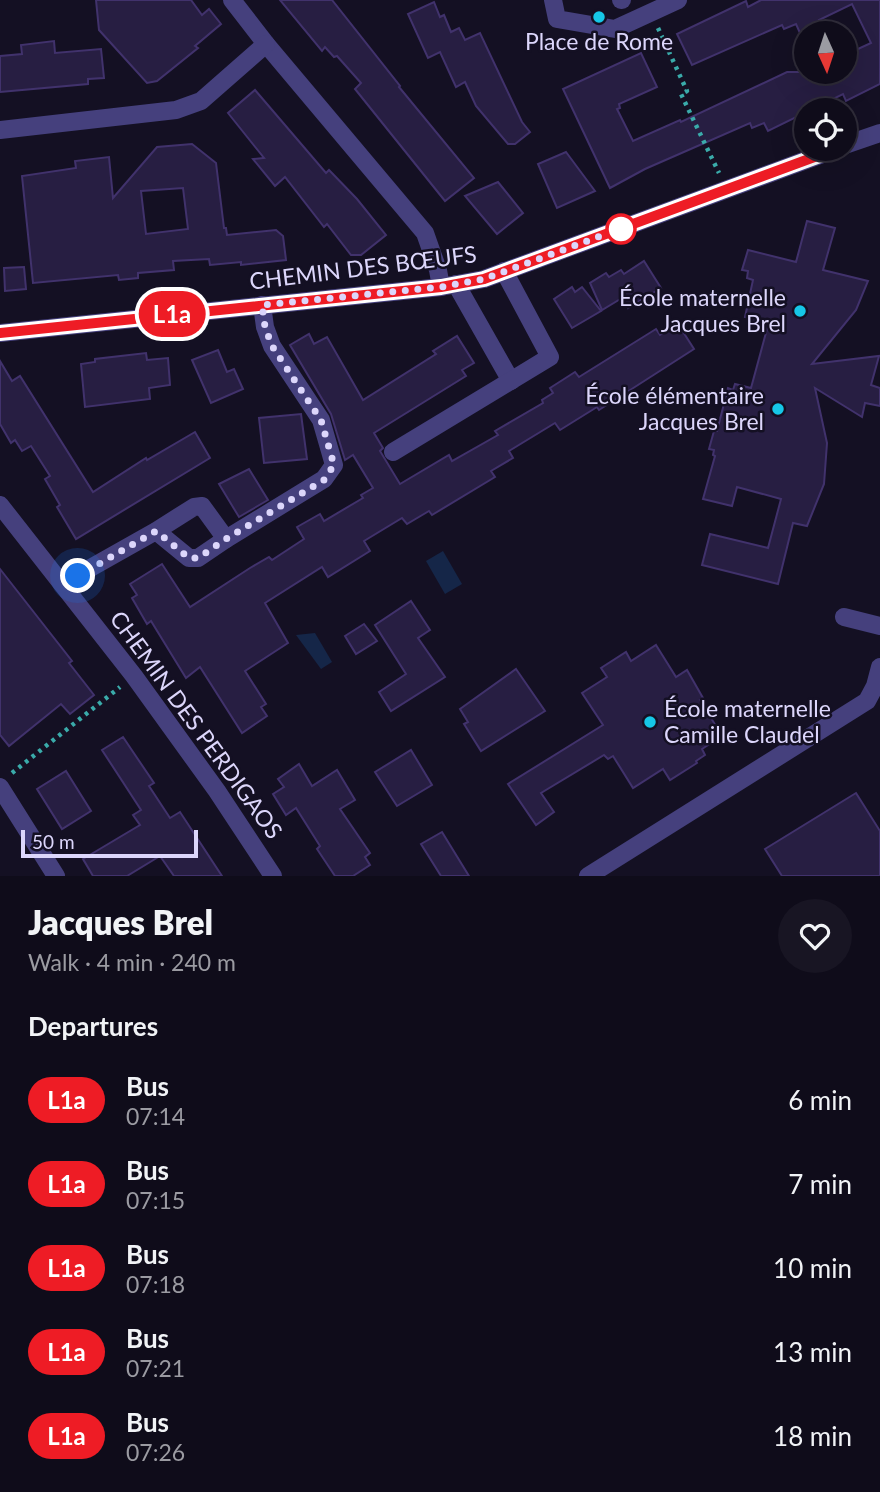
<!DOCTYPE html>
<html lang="en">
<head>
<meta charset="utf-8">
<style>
	:root { --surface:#0f0c1a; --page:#181523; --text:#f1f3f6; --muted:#9b9ba2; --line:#2f2c39 }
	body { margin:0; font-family:Lato,sans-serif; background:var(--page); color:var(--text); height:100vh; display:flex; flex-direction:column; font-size:26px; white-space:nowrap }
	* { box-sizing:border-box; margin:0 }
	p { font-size:23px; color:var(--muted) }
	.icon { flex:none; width:38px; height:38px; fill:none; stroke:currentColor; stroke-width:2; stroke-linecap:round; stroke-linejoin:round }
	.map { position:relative; height:876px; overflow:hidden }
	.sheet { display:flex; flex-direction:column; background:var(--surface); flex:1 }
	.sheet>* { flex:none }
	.badge { padding:0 14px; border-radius:23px; font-size:24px; line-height:46px }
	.needle { width:46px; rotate:177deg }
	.fabs { position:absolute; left:794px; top:21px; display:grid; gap:14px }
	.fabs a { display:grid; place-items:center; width:63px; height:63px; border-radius:50%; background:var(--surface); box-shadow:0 7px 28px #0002,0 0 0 2px var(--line); font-size:35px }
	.scale { position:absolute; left:21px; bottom:18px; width:177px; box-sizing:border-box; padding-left:7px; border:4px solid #dcd6fb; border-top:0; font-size:19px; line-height:24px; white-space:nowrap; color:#dcd6fb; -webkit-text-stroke:5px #141023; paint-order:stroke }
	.you { position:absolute; width:35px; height:35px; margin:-18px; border:5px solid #fff; border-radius:50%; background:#1a73e8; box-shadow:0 0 0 10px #1a73e833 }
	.map>.badge { position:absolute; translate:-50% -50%; box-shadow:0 0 0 4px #fff }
	h2 { padding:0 28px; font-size:26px; line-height:63px }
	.round { display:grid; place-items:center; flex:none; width:74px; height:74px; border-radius:37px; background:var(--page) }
	.head { display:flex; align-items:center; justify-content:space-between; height:119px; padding:0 28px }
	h1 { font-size:33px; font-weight:800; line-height:52px }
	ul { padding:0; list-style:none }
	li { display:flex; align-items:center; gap:21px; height:84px; padding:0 28px }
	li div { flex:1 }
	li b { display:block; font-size:26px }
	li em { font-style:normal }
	li .badge { min-width:77px; font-weight:700; text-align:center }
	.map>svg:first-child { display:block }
	.water { fill:#152648 }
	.building { fill:#271e42; stroke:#41326c; stroke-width:2; fill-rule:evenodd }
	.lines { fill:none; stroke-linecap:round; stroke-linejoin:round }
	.path { stroke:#3aabaa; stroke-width:4.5; stroke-dasharray:3.5 5; stroke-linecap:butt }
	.minor { stroke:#45407d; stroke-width:18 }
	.line-casing { stroke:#fff; stroke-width:16 }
	.line { stroke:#ee1c25; stroke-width:10 }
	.walk { stroke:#dcd6fb; stroke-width:7; stroke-dasharray:0 12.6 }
	.poi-dot { fill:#16c7e7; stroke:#141023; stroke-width:2.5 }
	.stop-dot { fill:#fff; stroke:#ee1c25; stroke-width:3.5 }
	.labels { text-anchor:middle; stroke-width:5; stroke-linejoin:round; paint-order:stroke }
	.poi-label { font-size:23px; fill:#dcd6fb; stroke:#141023; text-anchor:end }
	.street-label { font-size:23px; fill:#dcd6fb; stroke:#141023 }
</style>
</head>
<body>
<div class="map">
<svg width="880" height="876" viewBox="0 0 880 876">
	<rect width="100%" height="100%" fill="#141023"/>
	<g class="water">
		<path d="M443,551L462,584L445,594L426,561Z"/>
		<path d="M315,633L332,662L321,669L296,635Z"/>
	</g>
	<g class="building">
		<path d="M96,0H191L202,15L209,9L221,24L195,46L198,48L157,81L147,83L99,30Z"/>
		<path d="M280,0H332L400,86L399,87L474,178L445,201L355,89L361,83L337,56L334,57L325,47L322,51Z"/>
		<path d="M761,0H880V84L846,101L843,94L768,131L764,123L752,128L750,123L645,169L610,188L563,89L641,53L657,87L619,104L620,108L617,109L633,141L680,120L681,122L787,72H845V55L871,43L852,4L819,20L824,33H800L796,24L784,29L782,25L692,65L677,34L746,1L748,7Z"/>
		<path d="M434,2L440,17L444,15L451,32L459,28L465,40L480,33L522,122L530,132L515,144H508L476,106L465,82L456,87L440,52L428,58L408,14Z"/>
		<path d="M54,41L55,53L101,49L104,78L88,79V84L0,92V56L22,54L21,45Z"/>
		<path d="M255,90L326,173L329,170L357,199L386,235L361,255H351L327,224L324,227L285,177L275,186L253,159L264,158L228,113Z"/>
		<path d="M192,144L216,163L224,228H226L227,235L276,230L283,236L286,260L241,265V262L210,265L209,259L173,261L174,270L138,273V278L119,280L118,275L33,283L22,176L76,168L75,161L109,157L113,198L157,147ZM183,188L188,229L146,234L141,191Z"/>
		<path d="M566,152L595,191L557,208L538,164Z"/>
		<path d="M498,182L523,213L497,234L465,196Z"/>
		<path d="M807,221L835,228L823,270L868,281L856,310L812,364L879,356L871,385L880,388V406L865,403L862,417L815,388L827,443L824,484L807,526L793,523L778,584L702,565L710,534L768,548L781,499L737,487L732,506L703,499L715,456L713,455L714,450L709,449L714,431H717L728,388L733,390L735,384L751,388L767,329L749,323L750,318L745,317L753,280L747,278L748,271L742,270L748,250L796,262Z"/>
		<path d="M644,261L661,288L628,308L622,298L602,310L590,283L606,273L609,277L621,270L624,274Z"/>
		<path d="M24,267L26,289L5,291L4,268Z"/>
		<path d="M572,287L575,292L582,287L601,311L572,328L554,299Z"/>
		<path d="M678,324L694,349L599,410L597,407L560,430L555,423L509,451L513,458L491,471L495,477L432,515L429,511L407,524L402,518L364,541L370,551L328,577L322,567L265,603L288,643L245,671L266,704L261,707L267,716L242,733L200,667L186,678L151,621L147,624L132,598L137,595L130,584L162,564L190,607L250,568L269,557L272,560L304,539L297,527L320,514L324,521L363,498L361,495L373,488L353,455L345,460L331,414L290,345L309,334L314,344L327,337L363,400L436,354L433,351L457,336L474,363L462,370L466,376L374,433L383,448L380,451L400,484L449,455L452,461L498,435L495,431L543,403L542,400L553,393L550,388L575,372L579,377L656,329L660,335Z"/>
		<path d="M218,350L227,372L234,369L243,389L211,403L192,360Z"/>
		<path d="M146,353L147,360L168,358L170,385L149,388L150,399L85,407L81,364L95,362V359Z"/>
		<path d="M0,361L12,381L20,376L93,492L146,458L147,460L195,432L210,458L76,539L57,507L60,505L45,479L50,476L31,446L22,451L15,440L11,443L0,424Z"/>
		<path d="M301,414L307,459L264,463L259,418Z"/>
		<path d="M249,469L268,500L239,517L219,484Z"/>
		<path d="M0,569L72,661L69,663L94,695L70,714L61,704L9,746L0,735Z"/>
		<path d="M411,601L430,630L418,638L445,677L391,711L379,692L406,674L375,625Z"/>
		<path d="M364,624L377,641L356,654L345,636Z"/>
		<path d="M656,645L676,677L687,670L703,698L700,700L722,736L702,749L705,755L696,761L697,763L670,780L663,769L633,788L613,756L608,759L604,755L541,793L554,812L536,825L508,784L603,725L582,693L607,677L601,668L626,652L631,661Z"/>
		<path d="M516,669L545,711L481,751L464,724L468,722L460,709Z"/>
		<path d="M123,737L154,783L149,786L170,818L180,812L222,876H174L160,856L127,876H93L83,859L140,825L133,815L141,810L102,750Z"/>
		<path d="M411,750L432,785L397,806L375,772Z"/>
		<path d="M299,764L312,786L337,770L355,800L340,809L370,853L365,857L370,865L353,876H335L317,849L320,846L296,808L286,815L273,794L284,787L278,779Z"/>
		<path d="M66,771L91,811L62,829L37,789Z"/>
		<path d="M856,793L880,831V876H782L765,849Z"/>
		<path d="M442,832L469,876H441L421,844Z"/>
	</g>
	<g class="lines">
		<g class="path">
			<path d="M658,28L687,91L681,94L719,173"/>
			<path d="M12,773L120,687"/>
		</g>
		<g class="minor">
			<path d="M232,0L266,44L425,233L438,270L441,287"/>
			<path d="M553,0L557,19L615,29L678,0"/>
			<path d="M621,0H622"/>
			<path d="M0,130L176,110L201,101L266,44"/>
			<path d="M845,145L880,133"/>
			<path d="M456,284L511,381"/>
			<path d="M0,333L441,287L484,279L836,149"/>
			<path d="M393,452L550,357L504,271"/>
			<path d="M0,505L134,676L217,791L273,876"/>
			<path d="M226,539L324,479L334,465L321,420L272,346L265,327L262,305"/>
			<path d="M62,584L156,531L194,507L202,506L226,539L198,558H189L156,531"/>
			<path d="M844,617L880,626"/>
			<path d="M0,787L56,876"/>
			<path d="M588,876L867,701L875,686L880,667"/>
		</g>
	</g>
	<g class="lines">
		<defs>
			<path id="line" d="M0,333L441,287L484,279L836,149"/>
		</defs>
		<use href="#line" class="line-casing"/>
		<use href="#line" class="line"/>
		<path class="walk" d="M78,576L156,531L189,558H198L226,539L324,480L334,465L321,420L272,346L265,327L262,305L441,287L484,279L628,226L621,229"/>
	</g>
	<g class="poi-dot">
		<circle cx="599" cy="17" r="7"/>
		<circle cx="800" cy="311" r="7"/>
		<circle cx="778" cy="409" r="7"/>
		<circle cx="650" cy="722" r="7"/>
	</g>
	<circle class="stop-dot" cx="621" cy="229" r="14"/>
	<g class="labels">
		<g class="poi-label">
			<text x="599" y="50" text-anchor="middle">Place de Rome</text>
			<text x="786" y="306">École maternelle<tspan x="786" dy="26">Jacques Brel</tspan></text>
			<text x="764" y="404">École élémentaire<tspan x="764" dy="26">Jacques Brel</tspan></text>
			<text x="664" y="717" text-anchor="start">École maternelle<tspan x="664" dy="26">Camille Claudel</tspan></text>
		</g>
		<g class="street-label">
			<text transform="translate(363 268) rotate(-7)" y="8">CHEMIN DES BŒUFS</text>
			<text transform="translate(196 725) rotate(54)" y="8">CHEMIN DES PERDIGAOS</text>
		</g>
	</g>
</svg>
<div class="fabs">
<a><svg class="needle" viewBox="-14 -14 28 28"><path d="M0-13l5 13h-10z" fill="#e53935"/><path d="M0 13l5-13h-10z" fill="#9b9ba2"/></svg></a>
<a><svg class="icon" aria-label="locate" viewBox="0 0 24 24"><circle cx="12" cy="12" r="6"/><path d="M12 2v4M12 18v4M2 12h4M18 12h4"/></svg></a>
</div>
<div class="scale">50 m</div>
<div class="you" style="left:78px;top:576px"></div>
<b class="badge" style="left:172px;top:314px;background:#ee1c25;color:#fff">L1a</b>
</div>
<section class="sheet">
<div class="head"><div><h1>Jacques Brel</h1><p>Walk · 4 min · 240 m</p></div><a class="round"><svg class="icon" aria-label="heart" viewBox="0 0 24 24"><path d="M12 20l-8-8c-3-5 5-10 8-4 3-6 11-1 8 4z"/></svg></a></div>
<h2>Departures</h2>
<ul>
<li><span class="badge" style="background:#ee1c25;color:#fff">L1a</span><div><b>Bus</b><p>07:14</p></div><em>6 min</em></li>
<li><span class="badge" style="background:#ee1c25;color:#fff">L1a</span><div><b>Bus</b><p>07:15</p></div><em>7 min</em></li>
<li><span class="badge" style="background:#ee1c25;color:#fff">L1a</span><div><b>Bus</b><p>07:18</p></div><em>10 min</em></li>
<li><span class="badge" style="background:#ee1c25;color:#fff">L1a</span><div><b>Bus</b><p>07:21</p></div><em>13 min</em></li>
<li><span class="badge" style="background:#ee1c25;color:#fff">L1a</span><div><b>Bus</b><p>07:26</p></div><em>18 min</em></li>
</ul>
</section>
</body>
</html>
